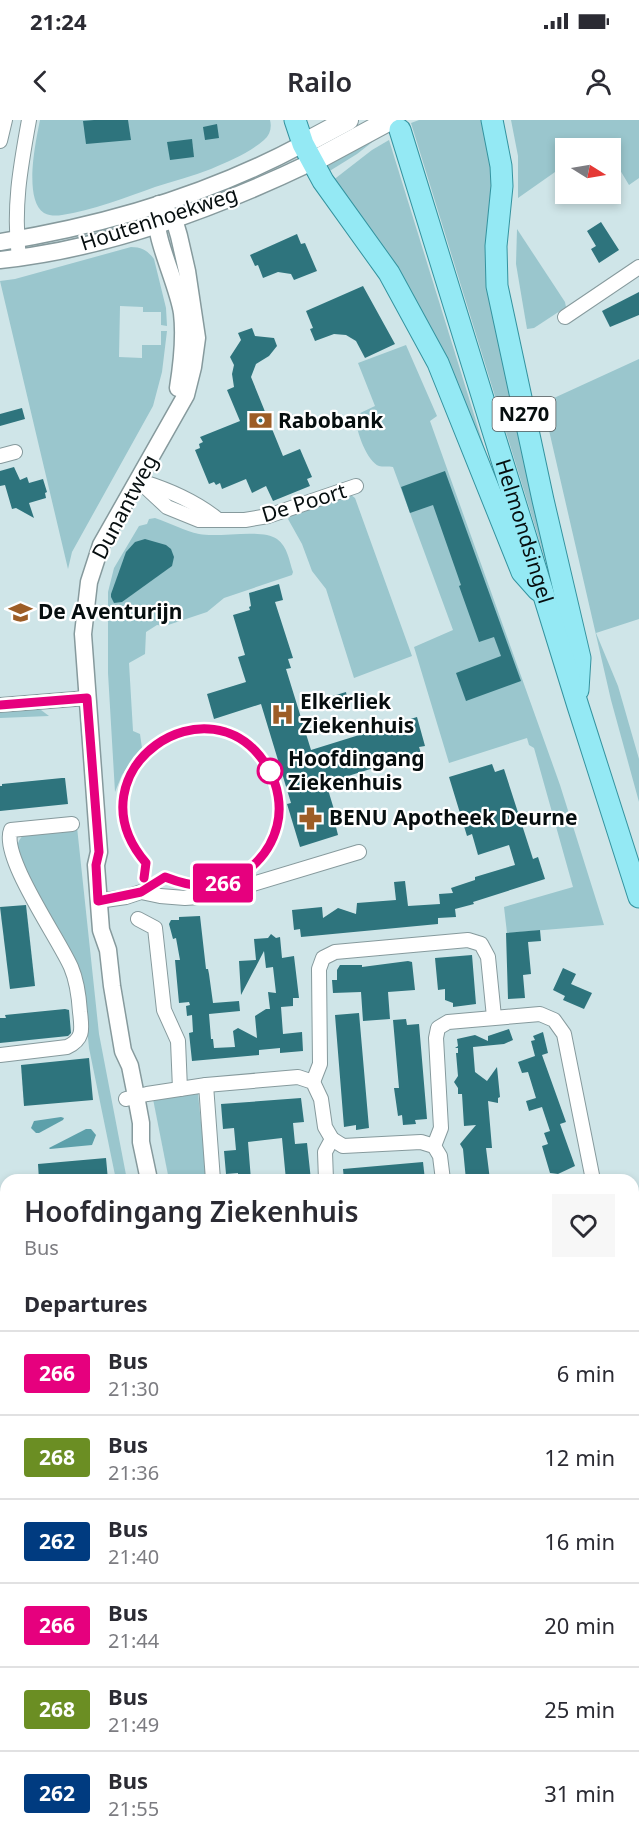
<!DOCTYPE html>
<html lang="en">
<head>
<meta charset="utf-8">
<style>
	:root { --surface:#fff; --page:#f7f7f7; --text:#2b2b33; --muted:#7c7c81; --line:#e1e1e2 }
	body { margin:0; font-family:"Noto Sans",sans-serif; background:var(--page); color:var(--text); height:100vh; display:flex; flex-direction:column; font-size:22px; white-space:nowrap }
	* { box-sizing:border-box; margin:0 }
	p { font-size:20px; color:var(--muted) }
	.icon { flex:none; width:33px; height:33px; fill:none; stroke:currentColor; stroke-width:2; stroke-linecap:round; stroke-linejoin:round }
	.map { position:relative; flex:1; overflow:hidden }
	.sheet { position:absolute; left:0px; top:1054px; width:639px; height:674px; display:flex; flex-direction:column; background:var(--surface); border-radius:18px 18px 0 0; box-shadow:0 3px 9px #0003 }
	.sheet>* { flex:none }
	.badge { padding:0 12px; border-radius:4px; font-size:21px; line-height:39px }
	.needle { width:39px; rotate:101deg }
	.buttons { position:absolute; left:555px; top:18px; display:grid; gap:12px }
	.buttons a { display:grid; place-items:center; width:66px; height:66px; border-radius:0px; background:var(--surface); box-shadow:0 3px 9px #0003; font-size:30px }
	.map>.badge { position:absolute; translate:-50% -50%; box-shadow:0 0 0 3px #fff }
	h2 { padding:0 24px; font-size:22px; line-height:54px }
	.round { display:grid; place-items:center; flex:none; width:63px; height:63px; border-radius:0px; background:var(--page) }
	.overview { display:flex; align-items:center; justify-content:space-between; height:102px; padding:0 24px }
	h1 { font-size:28px; font-weight:600; line-height:45px }
	ul { padding:0; list-style:none }
	li { display:flex; align-items:center; gap:18px; height:84px; padding:0 24px; border-top:2px solid var(--line) }
	li div { flex:1 }
	li b { display:block; font-size:22px }
	li em { font-style:normal }
	li .badge { min-width:66px; font-weight:700; text-align:center }
	.status { display:flex; justify-content:space-between; align-items:center; height:42px; padding:0 30px; background:var(--surface); direction:ltr }
	.status svg { height:16px; fill:currentColor }
	header { display:flex; justify-content:space-between; align-items:center; height:78px; padding:0 24px; background:var(--surface); font-size:27px; font-weight:600 }
	.map>svg:first-child { display:block }
	.green { fill:#9ac6cd }
	.water { fill:#5da0aa }
	.lines { fill:none; stroke-linecap:round; stroke-linejoin:round }
	.stream { stroke:#5da0aa; stroke-width:4 }
	.building { fill:#2e747d }
	.minor-casing { stroke:#869a9d; stroke-width:16 }
	.tertiary-casing { stroke:#869a9d; stroke-width:19 }
	.secondary-casing { stroke:#869a9d; stroke-width:22 }
	.primary-casing { stroke:#34939f; stroke-width:23 }
	.minor { stroke:#fff; stroke-width:14 }
	.tertiary { stroke:#fff; stroke-width:16 }
	.secondary { stroke:#fff; stroke-width:20 }
	.primary { stroke:#94e9f4; stroke-width:21 }
	.line-casing { stroke:#fff; stroke-width:14 }
	.line { stroke:#e6007e; stroke-width:9 }
	.stop-dot { fill:#fff; stroke:#e6007e; stroke-width:3 }
	.labels { text-anchor:middle; stroke-width:4.5; stroke-linejoin:round; paint-order:stroke }
	.shield { fill:#fff; stroke:#515657; stroke-width:1.5 }
	.shield-label { font-size:20px; font-weight:bold; fill:#060e0f }
	.street-label { font-size:21px; fill:#060e0f; stroke:#fff }
	.poi-label { font-size:21px; font-weight:bold; fill:#060e0f; stroke:#fff; text-anchor:start }
	.stop-label { font-size:21px; font-weight:bold; fill:#060e0f; stroke:#fff; text-anchor:start }
</style>
</head>
<body>
<div class="status"><b>21:24</b><svg viewBox="0 0 49 12"><path d="M0 12V9h3v3zM5 12V6h3v6zM10 12V3h3v9zM15 12V0h3v12zM26 1h20v11H26zM47 4h2v5h-2z"/></svg></div>
<header><svg class="icon" aria-label="back" viewBox="0 0 24 24"><path d="M15 5l-7 7 7 7"/></svg>Railo<svg class="icon" aria-label="person" viewBox="0 0 24 24"><circle cx="12" cy="8" r="4"/><path d="M4 21q1-7 8-7t8 7"/></svg></header>
<div class="map">
<svg width="639" height="1727" viewBox="0 0 639 1727">
	<rect width="100%" height="100%" fill="#cfe5e8"/>
	<g class="green">
		<path d="M40,0H270C272,8 270,15 264,20C249,33 229,41 211,49C193,56 173,61 155,67C127,77 91,91 62,95C56,96 50,96 44,93C23,79 36,20 40,0Z"/>
		<path d="M419,0H486L493,33L490,117L553,465L411,3Z"/>
		<path d="M511,0H639V58L629,65L611,35L610,28H606L601,21L589,28H566L565,45L518,78V36Z"/>
		<path d="M380,16L357,34L328,52L327,46Z"/>
		<path d="M389,20L494,359L332,61L372,30Z"/>
		<path d="M517,109L565,182L566,187L534,208L527,209L516,144Z"/>
		<path d="M131,127C142,127 148,131 154,139L166,188L167,206L161,205V192H143V187L120,186L119,237L142,238V225H161V211H167L162,252L153,286L72,432L68,449L0,161L15,159Z"/>
		<path d="M406,225L437,296L430,301L560,665L604,805L507,813L504,787L573,767L534,628L529,625L527,618L449,643L414,527L453,510L393,347C389,346 382,347 379,346C367,342 354,307 356,295L375,286L358,243Z"/>
		<path d="M639,239V499L596,513L618,566L639,639V682L611,580L548,306L543,283Z"/>
		<path d="M351,375L355,378L412,536L354,558L326,469L312,451L302,424L288,399L292,394Z"/>
		<path d="M155,398C170,403 185,411 199,414C220,418 261,408 277,419C288,427 289,441 293,452L292,455L224,478L207,492L165,506L157,505L146,512L145,534L129,543L133,611L140,614L142,628L122,655L115,672L108,553V472L114,448L139,406L147,404L149,399Z"/>
		<path d="M31,589L41,590L49,596L0,598V592L4,590Z"/>
		<path d="M77,707L99,914L127,1060H116L89,928L82,858L17,736C17,725 17,719 27,713Z"/>
		<path d="M198,974L207,1060H169L153,979Z"/>
		<path d="M639,1474V1727H539L546,1722H633V1477Z"/>
		<path d="M314,1722H493L508,1727H311Z"/>
	</g>
	<g class="water">
		<path d="M61,997L64,998L63,1000L39,1013H36L31,1008L34,1001Z"/>
		<path d="M86,1009H91L96,1015L92,1025L50,1029L49,1028Z"/>
	</g>
	<g class="lines">
		<g class="stream">
			<path d="M633,1592L639,1589"/>
			<path d="M579,1727L581,1722"/>
		</g>
	</g>
	<g class="building">
		<path d="M94,0H128L131,20L86,24L83,1Z"/>
		<path d="M217,4L219,18L205,20L203,7Z"/>
		<path d="M192,19L194,37L170,40L167,22Z"/>
		<path d="M601,102L619,130L599,143L591,129L596,126L587,111Z"/>
		<path d="M297,114L301,124L305,123L317,151L294,160L291,154L278,152L263,158L258,145L255,146L250,135Z"/>
		<path d="M363,166L395,224L365,238L356,221L346,215L334,214L315,221L310,209L313,208L306,191Z"/>
		<path d="M639,172V195L610,207L602,191Z"/>
		<path d="M252,208L255,216L274,218L277,226L269,236L256,244L251,257L283,336L300,329L312,357L307,359L310,366L273,381L266,366L252,373L246,359L222,369L220,363L216,365L214,362L209,364L195,330L200,328L199,324L203,322L200,317L240,301L227,270L234,267L232,254L234,245L230,237L241,220L238,213Z"/>
		<path d="M22,288L25,299L0,306V294Z"/>
		<path d="M14,347L20,360L27,357L29,363L43,359L47,372L45,373L46,378L29,383L34,398L16,388L12,389L5,365L0,366V351Z"/>
		<path d="M445,351L521,561L466,581L456,553L501,536L494,517L479,522L459,466L461,465L433,385L410,393L401,367Z"/>
		<path d="M145,419L166,425L171,429L174,437L172,446L122,482L114,483L111,477V474L126,432L135,422Z"/>
		<path d="M279,464L283,480L275,482L293,538L288,539L291,548L286,549L311,630L417,597L425,626L419,627L421,633L326,663L339,706L336,707L338,715L300,727L287,684L291,683L261,584L214,599L207,574L246,562L238,537L245,535L233,495L250,490L249,487L251,486L249,473Z"/>
		<path d="M346,572L348,582L329,588L326,578Z"/>
		<path d="M492,644L495,652L504,649L533,739L538,737L545,759L473,782L474,784L455,789L456,797L438,798V804L301,817L300,809L294,810L292,790L322,787L323,798L338,788L356,794L357,783L396,780L394,762L405,761L408,786L440,784L439,774L453,773L451,768L475,760V757L515,745L509,725L478,735L472,714L467,716L449,657Z"/>
		<path d="M62,658H65L68,684L0,691V666H2V664Z"/>
		<path d="M26,785L35,866L10,869L0,787Z"/>
		<path d="M200,796L206,849H208L209,854L213,883L239,881L240,891L209,894L211,919H213L214,928L235,927L233,911L238,908L257,918L255,896L266,889H270L268,872L276,873L273,847L266,848L264,831L241,875L239,841L256,840L254,819L268,818L271,814L276,818L280,817L282,838L294,836L299,878H293V886L281,887L283,914L302,912L303,931L280,933V928L259,930V935L192,941L189,913L193,912L192,895L187,896L186,886L190,885L189,882L179,883L175,840H180L176,818L173,819L169,804L171,800H179V797Z"/>
		<path d="M540,810L541,821L528,822L531,854L523,855L525,878L508,879L506,813Z"/>
		<path d="M472,835L476,884L453,887V883L445,880V869L438,870L435,838Z"/>
		<path d="M408,841L412,842L415,870L388,872L390,899L363,901L361,872L333,873L332,860H337V850L340,845H362V847Z"/>
		<path d="M563,848L576,854L571,864L592,873L584,889L563,880L565,876L553,870Z"/>
		<path d="M65,889L69,890L71,913L68,916L0,923V898H6L5,895Z"/>
		<path d="M359,893L369,1008L356,1010V1005L344,1007L335,895Z"/>
		<path d="M406,899L407,905L419,904L427,999L415,1000L416,1004L403,1005L402,995L398,996L394,968H399L393,900Z"/>
		<path d="M509,909L513,920L504,924L473,927L475,952L487,961L497,947L500,977L498,978V983L488,981L492,1028H486L490,1060H466L463,1029L460,1024L476,1005L464,1006L462,974H458V968L454,962L458,956L456,933H458V928H455L458,926L457,919L475,915L488,921V916Z"/>
		<path d="M543,912L548,933L542,935L566,1002L560,1004L575,1046L558,1054L550,1053L542,1026L548,1024L544,1013L550,1011L542,987L529,991L526,981L536,978L528,952L522,953L518,942L535,936L531,921L535,920L533,916Z"/>
		<path d="M89,938L93,980L24,986L21,945Z"/>
		<path d="M301,978L304,1002L293,1003L295,1024L307,1023L311,1060H286L282,1018L248,1022L251,1060H238V1053L226,1054L224,1031L236,1030L234,1008L223,1009L221,984Z"/>
		<path d="M106,1038L108,1060H39L38,1044Z"/>
		<path d="M423,1042L425,1060H344L343,1049Z"/>
	</g>
	<g class="lines">
		<defs>
			<g id="minor">
				<path d="M0,21L5,0"/>
				<path d="M19,138C13,88 20,49 29,0"/>
				<path d="M565,197L639,147"/>
				<path d="M0,336L15,332"/>
				<path d="M139,361L167,387L199,400H245L268,396L356,366"/>
				<path d="M143,362C169,370 194,381 216,398"/>
				<path d="M0,585L87,578"/>
				<path d="M98,781L126,777L141,772L160,776L185,778L213,776L359,732"/>
				<path d="M138,799L155,808L164,890L178,921L180,969"/>
				<path d="M0,935L67,927C84,919 82,909 80,892C79,877 77,861 71,847C59,819 0,736 11,710L72,704"/>
				<path d="M313,962L320,944L319,849L323,838L335,832L468,820L481,824L488,837L494,897"/>
				<path d="M206,965L213,1060"/>
				<path d="M126,979L147,974L206,965L298,957L313,962L321,979L325,1007L332,1019L343,1026L421,1022L434,1026L440,1036L443,1060"/>
				<path d="M434,1026L441,1008L436,918L438,908L448,902L540,894L554,900L564,914L593,1060"/>
				<path d="M326,1060L325,1032L332,1019"/>
				<path d="M0,1126L6,1125"/>
				<path d="M0,1198L6,1208"/>
				<path d="M633,1248L639,1274"/>
				<path d="M633,1321L639,1317"/>
				<path d="M3,1362L6,1376"/>
				<path d="M0,1568L6,1565"/>
				<path d="M0,1610L6,1620"/>
				<path d="M0,1714L6,1712"/>
				<path d="M65,1722L68,1727"/>
				<path d="M230,1727L231,1722"/>
			</g>
			<g id="tertiary">
				<path d="M157,94C153,116 178,165 182,193C185,218 182,243 178,268"/>
				<path d="M0,122C106,105 208,75 303,24"/>
				<path d="M0,140C107,129 216,88 312,42"/>
				<path d="M149,1060L141,1022V1003L136,976L130,946L123,931L112,866L108,830L101,810L96,745L99,732L83,514L89,462L101,425L186,275L193,247L197,218L187,151L179,116L174,99L159,84"/>
				<path d="M266,1727L268,1722"/>
			</g>
			<g id="secondary">
				<path d="M303,24L348,0"/>
				<path d="M312,42L390,0"/>
			</g>
			<g id="primary">
				<path d="M295,0L303,24L323,61L389,153L438,243L522,452L538,470"/>
				<path d="M492,0L501,46L502,66L496,126L497,166L543,380L580,538L578,570"/>
				<path id="s1" d="M400,10L578,586L639,777"/>
			</g>
		</defs>
		<use href="#minor" class="minor-casing"/>
		<use href="#tertiary" class="tertiary-casing"/>
		<use href="#secondary" class="secondary-casing"/>
		<use href="#primary" class="primary-casing"/>
		<use href="#minor" class="minor"/>
		<use href="#tertiary" class="tertiary"/>
		<use href="#secondary" class="secondary"/>
		<use href="#primary" class="primary"/>
	</g>
	<g class="lines">
		<defs>
			<path id="line" d="M0,585L87,578L99,732L96,745L98,781L141,772L165,757C178,762 190,766 205,766C239,765 269,738 277,706C282,687 278,665 268,648C211,552 67,651 146,743L144,758"/>
		</defs>
		<use href="#line" class="line-casing"/>
		<use href="#line" class="line"/>
	</g>
	<defs>
		<symbol id="bank-bare" viewBox="-9 -9 18 18"><path d="M-6-4H6V4H-6ZM0-2.3a2.3 2.3 0 1 0 0 4.6a2.3 2.3 0 1 0 0-4.6Z" fill="#9d5d26" stroke="#fff" stroke-width="2.5" paint-order="stroke"/></symbol>
		<symbol id="school-bare" viewBox="-9 -9 18 18"><path d="M0-5L7-2L0 1L-7-2ZM-4 1L0 2.5L4 1V4Q0 6-4 4Z" fill="#9d5d26" stroke="#fff" stroke-width="2.5" paint-order="stroke"/></symbol>
		<symbol id="hospital-bare" viewBox="-9 -9 18 18"><path d="M-5-5h3v3.5h4V-5h3V5h-3V1.5h-4V5h-3Z" fill="#9d5d26" stroke="#fff" stroke-width="2.5" paint-order="stroke"/></symbol>
		<symbol id="pharmacy-bare" viewBox="-9 -9 18 18"><path d="M-2-6h4v4h4v4h-4v4h-4v-4h-4v-4h4Z" fill="#9d5d26" stroke="#fff" stroke-width="2.5" paint-order="stroke"/></symbol>
	</defs>
	<g fill-rule="evenodd">
		<use href="#bank-bare" x="244" y="284" width="33" height="33"/>
		<use href="#school-bare" x="4" y="476" width="33" height="33"/>
		<use href="#hospital-bare" x="266" y="578" width="33" height="33"/>
		<use href="#pharmacy-bare" x="294" y="682" width="33" height="33"/>
	</g>
	<circle class="stop-dot" cx="270" cy="651" r="12"/>
	<g class="labels">
		<rect class="shield" x="492.5" y="277" width="63" height="34" rx="4.5"/>
		<g class="shield-label">
			<text x="524" y="301">N270</text>
		</g>
		<g class="street-label">
			<text transform="translate(159 99) rotate(-18)" y="7">Houtenhoekweg</text>
			<text transform="translate(304 383) rotate(-17)" y="7">De Poort</text>
			<text transform="translate(125 387) rotate(-62)" y="7">Dunantweg</text>
			<text dy="7" stroke="none"><textPath href="#s1" startOffset="420">Helmondsingel</textPath></text>
		</g>
		<g class="poi-label">
			<text x="278" y="308">Rabobank</text>
			<text x="38" y="499">De Aventurijn</text>
			<text x="300" y="589">Elkerliek<tspan x="300" dy="24">Ziekenhuis</tspan></text>
			<text x="329" y="705">BENU Apotheek Deurne</text>
		</g>
		<g class="stop-label">
			<text x="288" y="646">Hoofdingang<tspan x="288" dy="24">Ziekenhuis</tspan></text>
		</g>
	</g>
</svg>
<div class="buttons">
<a><svg class="needle" viewBox="-14 -14 28 28"><path d="M0-13l5 13h-10z" fill="#e53935"/><path d="M0 13l5-13h-10z" fill="#7c7c81"/></svg></a>
</div>
<b class="badge" style="left:223px;top:763px;background:#e6007e;color:#fff">266</b>
<section class="sheet">
<div class="overview"><div><h1>Hoofdingang Ziekenhuis</h1><p>Bus</p></div><a class="round"><svg class="icon" aria-label="heart" viewBox="0 0 24 24"><path d="M12 20l-8-8c-3-5 5-10 8-4 3-6 11-1 8 4z"/></svg></a></div>
<h2>Departures</h2>
<ul>
<li><span class="badge" style="background:#e6007e;color:#fff">266</span><div><b>Bus</b><p>21:30</p></div><em>6 min</em></li>
<li><span class="badge" style="background:#6b8e23;color:#fff">268</span><div><b>Bus</b><p>21:36</p></div><em>12 min</em></li>
<li><span class="badge" style="background:#003b80;color:#fff">262</span><div><b>Bus</b><p>21:40</p></div><em>16 min</em></li>
<li><span class="badge" style="background:#e6007e;color:#fff">266</span><div><b>Bus</b><p>21:44</p></div><em>20 min</em></li>
<li><span class="badge" style="background:#6b8e23;color:#fff">268</span><div><b>Bus</b><p>21:49</p></div><em>25 min</em></li>
<li><span class="badge" style="background:#003b80;color:#fff">262</span><div><b>Bus</b><p>21:55</p></div><em>31 min</em></li>
</ul>
</section>
</div>
</body>
</html>
